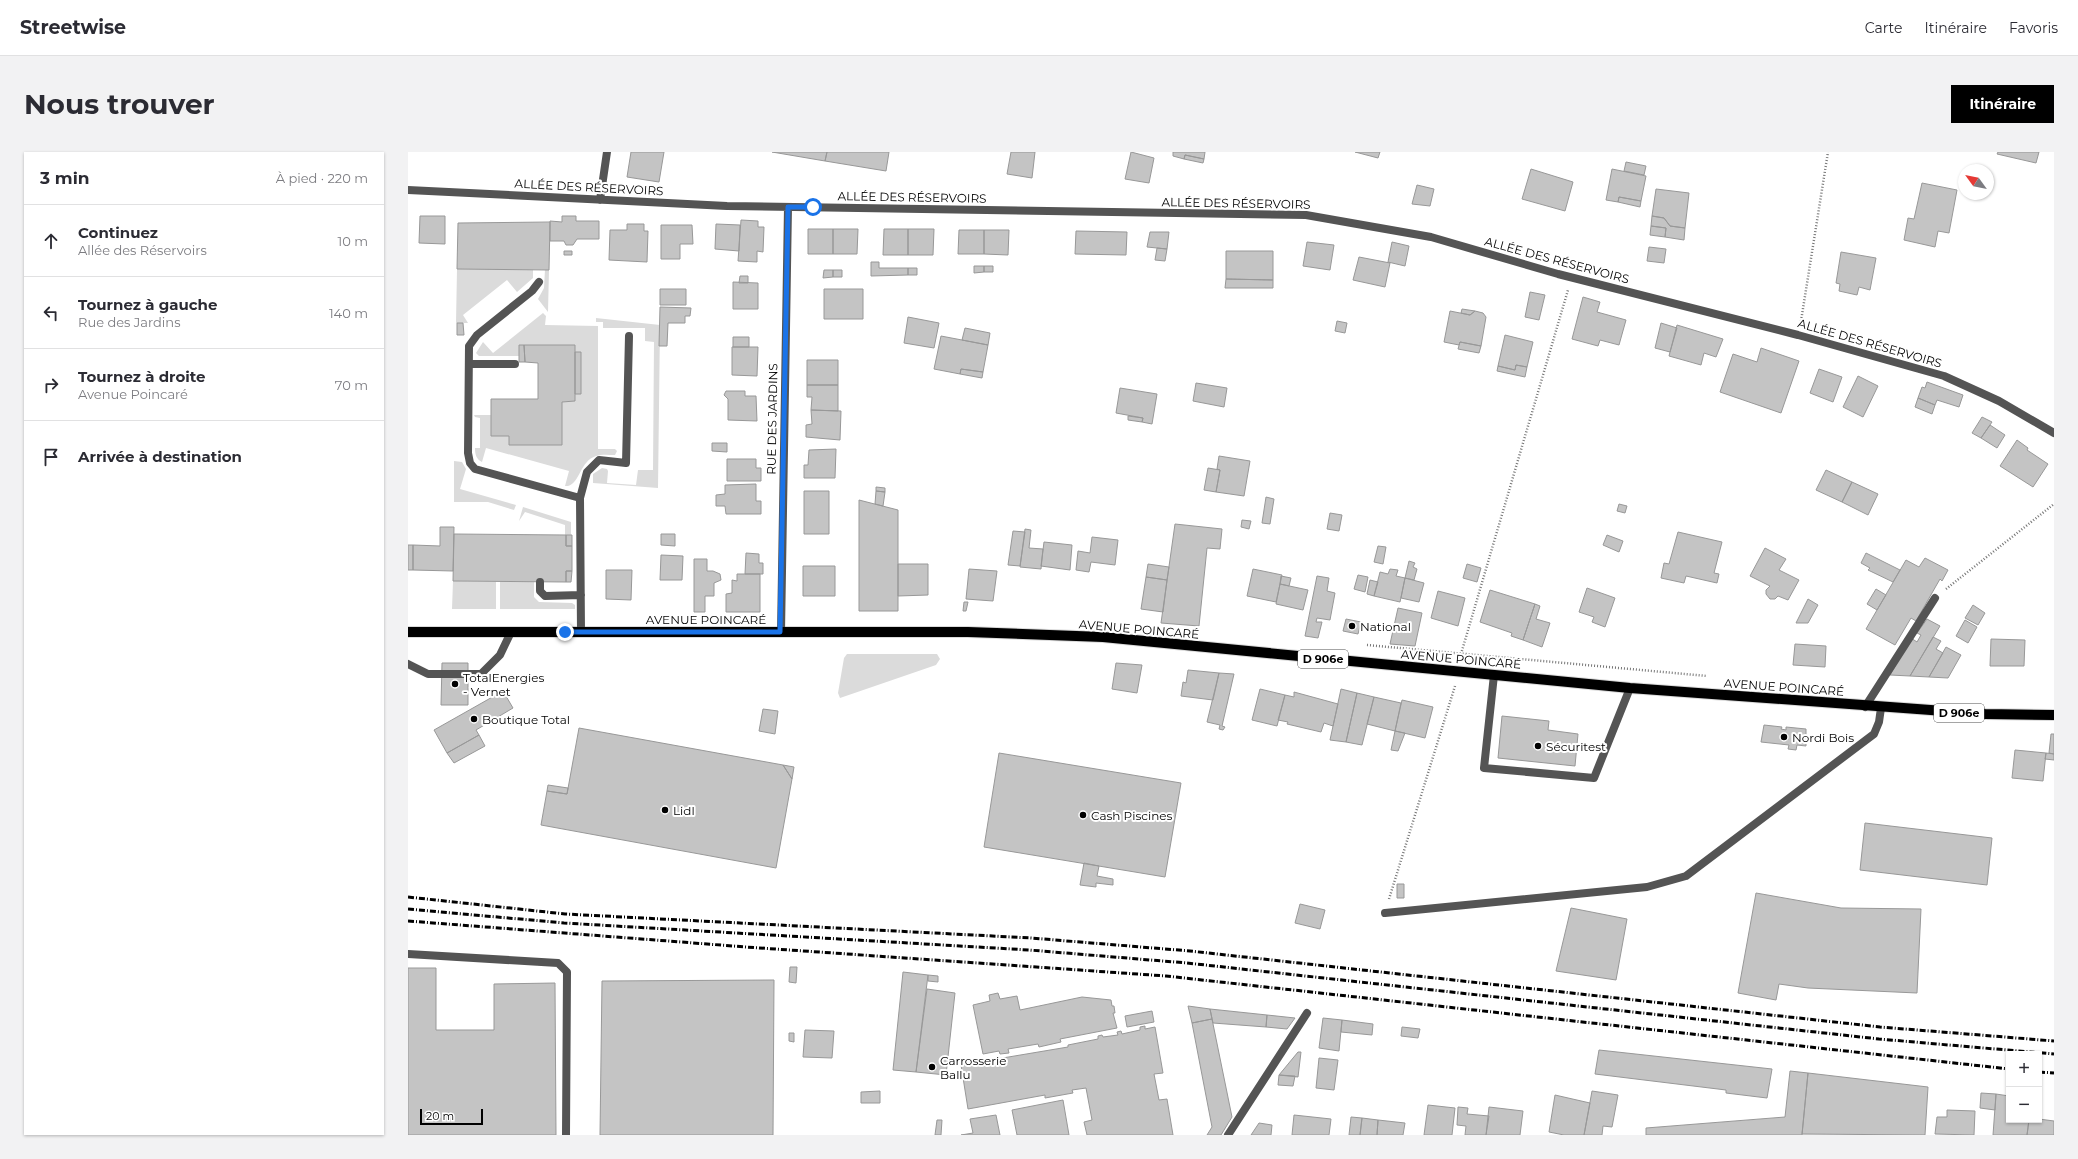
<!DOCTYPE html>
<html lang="fr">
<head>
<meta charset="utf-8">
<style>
	:root { --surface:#fff; --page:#f2f2f3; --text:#2b2b33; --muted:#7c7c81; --line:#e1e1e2; --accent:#000 }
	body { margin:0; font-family:Montserrat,sans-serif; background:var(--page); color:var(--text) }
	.controls { position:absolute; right:12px; bottom:12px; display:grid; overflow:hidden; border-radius:0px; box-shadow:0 1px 3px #0004 }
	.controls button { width:36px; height:36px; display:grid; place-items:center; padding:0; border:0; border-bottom:1px solid var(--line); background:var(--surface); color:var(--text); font:20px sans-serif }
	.compass { position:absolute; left:1550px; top:12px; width:36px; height:36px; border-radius:50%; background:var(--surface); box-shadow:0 1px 3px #0004; rotate:303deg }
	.scale { position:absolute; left:12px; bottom:10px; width:63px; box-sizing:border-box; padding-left:4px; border:2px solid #000; border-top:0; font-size:11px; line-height:14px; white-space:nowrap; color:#000; -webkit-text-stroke:3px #fff; paint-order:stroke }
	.stop { position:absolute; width:12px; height:12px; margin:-9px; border:3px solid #1a73e8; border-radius:50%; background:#fff }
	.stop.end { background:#1a73e8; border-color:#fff; box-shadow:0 1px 4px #0008 }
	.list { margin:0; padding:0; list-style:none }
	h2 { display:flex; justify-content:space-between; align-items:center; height:52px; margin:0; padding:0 16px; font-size:17px }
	h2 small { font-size:13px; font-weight:400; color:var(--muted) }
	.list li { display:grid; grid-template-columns:26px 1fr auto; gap:12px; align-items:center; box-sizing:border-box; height:72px; padding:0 16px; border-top:1px solid var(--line) }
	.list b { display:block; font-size:15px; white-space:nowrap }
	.list p { margin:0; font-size:13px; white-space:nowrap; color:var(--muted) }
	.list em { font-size:13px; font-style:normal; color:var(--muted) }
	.icon { flex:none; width:22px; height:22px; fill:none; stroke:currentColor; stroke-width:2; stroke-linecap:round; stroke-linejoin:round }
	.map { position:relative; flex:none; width:1646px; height:983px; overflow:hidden; border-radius:0px }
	header { display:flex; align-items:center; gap:24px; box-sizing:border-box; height:56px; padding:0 20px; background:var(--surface); border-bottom:1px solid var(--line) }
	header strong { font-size:19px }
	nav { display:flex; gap:22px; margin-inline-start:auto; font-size:14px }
	.intro { display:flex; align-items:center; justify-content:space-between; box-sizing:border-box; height:96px; padding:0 24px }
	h1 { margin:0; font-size:28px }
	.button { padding:10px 18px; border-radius:0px; background:var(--accent); color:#fff; font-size:14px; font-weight:700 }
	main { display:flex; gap:24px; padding:0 24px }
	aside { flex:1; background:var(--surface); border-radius:0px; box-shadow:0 1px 3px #0004 }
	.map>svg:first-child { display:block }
</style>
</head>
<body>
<header>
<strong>Streetwise</strong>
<nav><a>Carte</a><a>Itinéraire</a><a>Favoris</a></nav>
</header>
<div class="intro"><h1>Nous trouver</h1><a class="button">Itinéraire</a></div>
<main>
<aside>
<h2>3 min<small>À pied · 220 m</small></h2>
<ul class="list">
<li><svg class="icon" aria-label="ahead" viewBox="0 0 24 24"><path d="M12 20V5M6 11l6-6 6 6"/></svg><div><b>Continuez</b><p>Allée des Réservoirs</p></div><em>10 m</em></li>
<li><svg class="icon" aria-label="left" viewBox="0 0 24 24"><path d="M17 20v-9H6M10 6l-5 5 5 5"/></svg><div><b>Tournez à gauche</b><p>Rue des Jardins</p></div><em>140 m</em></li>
<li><svg class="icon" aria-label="right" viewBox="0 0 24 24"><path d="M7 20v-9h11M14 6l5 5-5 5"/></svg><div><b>Tournez à droite</b><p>Avenue Poincaré</p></div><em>70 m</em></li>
<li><svg class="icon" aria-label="arrive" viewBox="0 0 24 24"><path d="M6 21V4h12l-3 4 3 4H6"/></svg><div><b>Arrivée à destination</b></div></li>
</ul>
</aside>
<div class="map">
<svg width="1646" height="983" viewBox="0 0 1646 983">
	<rect width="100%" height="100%" fill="#fff"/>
	<path fill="#dbdbdb" d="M49,117H125V126L109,140L99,128L55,163L60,171H48Z
		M137,117L141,118L140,160L130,147L136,136Z
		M135,161L138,164L137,173L190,174V297H207L209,299L207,303C201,303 194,302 188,304C172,309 172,331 160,334H157L161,319L78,296L74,310C68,307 67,302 67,296H72V266L67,265L66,263H83V284H101V293H154V250L167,249V242H173V200H167V193H111V204H71L68,201L75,190L85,201Z
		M188,166L252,173L250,336L185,331V322L194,316L199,317L200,319L199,331L228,333L230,318H245L246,190L237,189V176H195V170H188Z
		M46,309L54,310L58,317L52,337L108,353L106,358L80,350H46Z
		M115,355L163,370V383H157V373L117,360L111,369Z
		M45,429L88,430V457H44Z
		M92,430H126V445L131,450L164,451L167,453V457H92Z
		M439,502H529L532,507L528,513L432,546L430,541L436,506Z"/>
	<path fill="#c4c4c4" stroke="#989898" d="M223,0H256L251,30L219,25Z
		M364,0H419L417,9Z
		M419,0H481L478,19L417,9Z
		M603,0H627L624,26L599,22Z
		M723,0L746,6L741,31L717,27Z
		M765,0H797L796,7L777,3L776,7L765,4Z
		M947,0H972L970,6Z
		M1590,0H1631L1628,11L1589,2Z
		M777,3L796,7L795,11L776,7Z
		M1218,10L1238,14L1236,23L1216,19Z
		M1123,17L1165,30L1157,59L1114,47Z
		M1204,17L1238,24L1233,49L1211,45L1210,50L1198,48Z
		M1514,31L1549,38L1541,81L1530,79L1527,95L1496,88L1500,66L1506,67Z
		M1009,33L1026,37L1022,54L1004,52Z
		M1248,37L1281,41L1277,76L1262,74L1256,66L1244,64Z
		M1211,45L1233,49L1232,55L1210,50Z
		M12,64H37V92L11,91Z
		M154,64H168V69H191V87H169L165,93H158L156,89H142V69L154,70Z
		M1244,64L1256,66L1262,74L1277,76L1276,88L1257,85L1258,76L1243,74Z
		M333,68L350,69V75H356L355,100L349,99V110L330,109Z
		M142,70L141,118L49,117L50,71Z
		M219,72H236V79H240L239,110L201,108L202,78H219Z
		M308,72L332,73L331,99L307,97Z
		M253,73H284L285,92H272V107H253Z
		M1243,74L1258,76L1257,85L1242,83Z
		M400,77H425V102H400Z
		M425,77H450L449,102H425Z
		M476,77H500V103H475Z
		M500,77H526L525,103H500Z
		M551,78H576V102H550Z
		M576,78H601L600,103L576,102Z
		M668,79L719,80L718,103L667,102Z
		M742,80H761L759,97L739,95Z
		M899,90L926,93L922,118L895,114Z
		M984,90L1001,94L997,114L980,110Z
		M1241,95L1258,97L1256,111L1239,109Z
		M749,96L759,97L757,109L747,108Z
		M156,99H164V103H156Z
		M818,99H865V128L818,127Z
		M1433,100L1468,106L1462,138L1451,135L1449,143L1431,139L1432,132L1428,131Z
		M951,105L982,111L977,135L945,128Z
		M463,110H471V116H500V123L463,124Z
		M566,114H576V120L566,121Z
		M576,114H585V120H576Z
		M500,116H509V123H500Z
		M416,118H425V125L415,126Z
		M425,118H434V125H425Z
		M332,124H340V131H331Z
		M818,127L865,128V136H817Z
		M325,130L350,131V157H325Z
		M252,137H278V153H252Z
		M416,137H455V167H416Z
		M1122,140L1137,143L1131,168L1117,165Z
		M1175,145L1192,150L1189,160L1218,168L1211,193L1192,188L1190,194L1164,187Z
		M252,155L283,156L282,164H277V171H260L259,194H251Z
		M1054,157L1067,159L1062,163L1053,161Z
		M1042,159L1062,163L1067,159L1075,161L1078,165L1073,194L1052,190L1051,193L1036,190Z
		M500,165L531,171L526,196L496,191Z
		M929,169L939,171L937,181L927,179Z
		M49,171H55L56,183H49Z
		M1253,171L1269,176L1262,200L1247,196Z
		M1269,173L1315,187L1308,205L1296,201L1293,213L1261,204Z
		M557,176L582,181L580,193L554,188Z
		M1097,183L1125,190L1119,215L1108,213L1107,218L1090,214Z
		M533,184L580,193L575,220L553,217L552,222L526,217Z
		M325,185H341V195H325Z
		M1052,190L1073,194L1071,201L1050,197Z
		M111,193H116L117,210H111Z
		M116,193H167V249L154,250V293H101V284H83V247H130V211L117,210Z
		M324,195H350L349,224L324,223Z
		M1353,196L1391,209L1373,261L1312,240L1325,202L1349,210Z
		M167,200H173V242H167Z
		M399,208H430V233H399Z
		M1108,213L1119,215L1117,225L1089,219L1090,214L1107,218Z
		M553,217L575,220L574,226L552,222Z
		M1411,217L1434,225L1425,250L1402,241Z
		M1450,224L1470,234L1455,265L1435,255Z
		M1519,230L1555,243L1551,255L1529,248L1527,253L1510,246L1514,235L1517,236Z
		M788,231L819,236L816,255L785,249Z
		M399,233H430V259L403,258L404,245H399Z
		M712,236L749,242L744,272L734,270L735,266L708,261Z
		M318,239H337V244H348L349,269L320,268V247L316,243Z
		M1510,246L1527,253L1524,262L1507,255Z
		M403,258L433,259L432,288L398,285V273L404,272Z
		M720,264L735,266L734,270L720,268Z
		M1574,265L1584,270L1573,286L1564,281Z
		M1582,273L1597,283L1589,296L1573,286Z
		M1609,288L1620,296L1619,298L1640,312L1625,335L1592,314Z
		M304,291H319V300L304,299Z
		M428,297L427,326H396V313H400L401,298Z
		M811,304L842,309L836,344L808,340L812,318L809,317Z
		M319,307H348V316H353V329H319Z
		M800,316L812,318L808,340L796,338Z
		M1418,318L1444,330L1434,350L1408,338Z
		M1444,330L1470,342L1460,363L1434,350Z
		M348,332V349H353V362H318L317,354H308V343L317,342V333Z
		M468,335L477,336V340L468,339Z
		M396,339H421V382H396Z
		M468,339L477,340L475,354L467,352Z
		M858,345L866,347L862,372L854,371Z
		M451,348L490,358V459H451Z
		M1211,352L1219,354L1217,361L1209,359Z
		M922,361L934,363L931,379L919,377Z
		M834,368L843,369L841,377L833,375Z
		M767,372L814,377L812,397L799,396L791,474L753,471Z
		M32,375H46L45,419L5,418V393L32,394Z
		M617,377L623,378L621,396L635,397L633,417L612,415Z
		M605,379L617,380L612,414L600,413Z
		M1270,380L1314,390L1306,421L1311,422L1309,431L1278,424L1276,431L1253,426L1256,411L1261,412Z
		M46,382L158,383V394H164V419H158V430L45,429Z
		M253,382H267V394L253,393Z
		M158,383H164V394H158Z
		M1199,383L1215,389L1211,400L1195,393Z
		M684,385L710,388L707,413L683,410L681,420L668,418L670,399L682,401Z
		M636,390L664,393L662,418L633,414Z
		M0,393H5V418H0Z
		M970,394L978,395L975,412L966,410Z
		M1357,396L1378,407L1371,418L1391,428L1380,448L1370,444L1367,447H1362L1358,442V438L1362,434L1342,424Z
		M338,401L351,402V411H355V422H337Z
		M1458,401L1492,418L1485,430L1460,418L1462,416L1453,411Z
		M253,403L275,404L274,428H252Z
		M1517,406L1540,418L1534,429L1532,427L1508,469L1503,466L1487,493L1458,477L1498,408L1511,415Z
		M286,407H299V419H305L312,422L313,428L306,431V444H297V460H286Z
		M1001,409L1007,411L1005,415L1009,417L1006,428L997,426Z
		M490,412H520V443L490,444Z
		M740,412L761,415L759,428L738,425Z
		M1059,412L1073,416L1069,430L1055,426Z
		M395,414H427V444H395Z
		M561,417L589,419L585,449L558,447Z
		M845,417L874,423L868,450L839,444Z
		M982,417L990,418L988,424L997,426L992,450L966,444L972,420L980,422Z
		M198,418H224L223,448L198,447Z
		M158,419H164L163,430H158Z
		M329,422H352V460H318V442L324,441V428L329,429Z
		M950,423L960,425L957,440L946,437Z
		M873,424L883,426L881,434L872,432Z
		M909,424L921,426L919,439L927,441L922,468L909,466L908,470H914L910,486L897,484Z
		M738,425L759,428L755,460L733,457Z
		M997,426L1016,431L1011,450L993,446Z
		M962,428L970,430L966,444L959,442Z
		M872,432L900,438L895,458L868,452Z
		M1179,436L1207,446L1197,475L1184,470L1186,465L1171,460Z
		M1468,437L1478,443L1469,458L1459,452Z
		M1082,438L1127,452L1115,488L1103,484L1104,481L1072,470Z
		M1030,439L1057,446L1050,474L1023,466Z
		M1400,447L1410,453L1400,471H1388Z
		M556,450H560L558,459H555Z
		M1127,452L1132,454L1128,467L1142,471L1134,495L1115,488Z
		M1565,453L1577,461L1570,473L1557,466Z
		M990,456L1014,461L1007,494L982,492Z
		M938,467L953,470L950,482L935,479Z
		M1519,467L1532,474L1502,524L1482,523L1503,486L1509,490L1513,483L1509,481Z
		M1557,468L1569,475L1560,491L1548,484Z
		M1525,485L1533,489L1528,497L1535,501L1521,525L1502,524Z
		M1583,487L1617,488L1616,514H1582Z
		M1387,492L1418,494L1417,515L1385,513Z
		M1538,495L1553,503L1540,526L1521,525Z
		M34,511H60V553H33Z
		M708,511L734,513L729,541L704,537Z
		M780,518L811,521L805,548L773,544L775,530L778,531Z
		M811,521L826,522L814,574L817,575L815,578L811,577L812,573L799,570Z
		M852,537L877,543L869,574L844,568Z
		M933,537L949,541L938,590L922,588Z
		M95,539L105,556L68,578L71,583L39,601L26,578Z
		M886,540L930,552L925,574L916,571L913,580L879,572L880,570L870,568L877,543L886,545Z
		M949,541L966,545L954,593L938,590Z
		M966,545L993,551L987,579L959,572Z
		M994,548L1025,555L1017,586L987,579Z
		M355,557L370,559L367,582L351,579Z
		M1094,564L1141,569L1140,578L1170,582L1167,614L1090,606Z
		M1356,573L1374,575L1373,577L1378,578V575L1398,577V594L1389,593L1388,598L1380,597L1381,593L1353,590Z
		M171,576L375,613L384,627L368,716L133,673L139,639L159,642Z
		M987,579L997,581L990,599L983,598Z
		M1643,582H1646V602L1641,601Z
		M71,583L77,594L46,611L39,601Z
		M1607,598L1638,601L1635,629L1604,626Z
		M591,601L773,631L757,725L576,695Z
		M1638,601L1646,602V608L1637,607Z
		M375,613L386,615L384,627Z
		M140,633L160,636L159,642L139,639Z
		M1457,671L1584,686L1579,733L1452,718Z
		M676,711L691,714L689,724L705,727V733L688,731V735L672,733Z
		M989,732H996V746H989Z
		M1348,741L1433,756L1513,757L1509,841L1400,836L1371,832L1368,848L1330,841Z
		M892,752L917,758L912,777L887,771Z
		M1163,756L1219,767L1208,828L1148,819Z
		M382,815H389L388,831L381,830Z
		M0,816H28V878H86V832L147,831L148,983H0Z
		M495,820L520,823L508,920L485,918Z
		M520,823L530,824V830L520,829Z
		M366,828L365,983H192L194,829Z
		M519,837L547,841L538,923L508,920Z
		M590,841L592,847L609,844L612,858L674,845L703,848L704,854H706L707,861H705L709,876L652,887L653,890L631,895L630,892L600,897L601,901L592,902L591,899L575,902L565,853L582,849L581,843Z
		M780,854L802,857L804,867L784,871Z
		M802,857L859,863L858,875L805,871Z
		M744,859L746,870L719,875L717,864Z
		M859,863L887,866L879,877L858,875Z
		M915,866L934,868L931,899L911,896Z
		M804,867L824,965L813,983H799L804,975L784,871Z
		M934,868L965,872L964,883L933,880Z
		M737,874V877L747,875L755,921L746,922L751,948L759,947L765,983H679L676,970L684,968L678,936L664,938L665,941L637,946V943L560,957L553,913L660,895V893L690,887V884L694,883L695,885L710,883L709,880L713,879L714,882L732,878V875Z
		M994,875L1012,877L1010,886L993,884Z
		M397,878L426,879L424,906L395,905Z
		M381,881H386V890L381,889Z
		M1191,898L1364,917L1359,946L1318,941V938L1187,922Z
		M890,900H893L890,925L871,923Z
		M911,906L930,908L926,938L908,936Z
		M1382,919L1400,921L1394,983H1238V976L1377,965Z
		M1400,921L1520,935L1517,983L1394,982Z
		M871,923L887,924L885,934L870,933Z
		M472,939V951H453V940Z
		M1184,939L1210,943L1204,975L1195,974L1194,983H1176Z
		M1573,941L1588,942L1587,958L1572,956Z
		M1588,942L1601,944V968H1621L1619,983H1585Z
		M1147,943L1182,951L1176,983H1156L1141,980Z
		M655,948L661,983H609L604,958Z
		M1020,953L1047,956L1044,983H1016Z
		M1050,955L1060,956L1059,962L1081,964L1078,983H1057L1058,974L1049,973Z
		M1081,955L1115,959L1112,983H1078Z
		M1539,958L1567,959L1566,983L1527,982L1529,965H1539Z
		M588,963L592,983H553L565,981L562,967Z
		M886,963L923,967L921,983H884Z
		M943,965L954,966L952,983H941Z
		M954,966L970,968L969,983H952Z
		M1631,967L1646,969V983H1619L1621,968Z
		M529,968H534L533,983H527Z
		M970,968L997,971L995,983H969Z
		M851,971L864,973L863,983H843Z"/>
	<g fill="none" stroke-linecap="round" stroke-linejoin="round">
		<defs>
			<path id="primary" d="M0,480H560L695,485L1222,536L1577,562L1646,563"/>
		</defs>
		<use href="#primary" stroke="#dbdbdb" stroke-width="12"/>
		<path stroke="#767676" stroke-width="2.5" stroke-dasharray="1 2" stroke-linecap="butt" d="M1393,169L1420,0
			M1538,437L1646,352
			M959,493L1299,524
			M1053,502L1160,138
			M981,747L1047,534"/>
		<path stroke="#545454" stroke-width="8" d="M131,130L124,139L69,183L61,194L60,301L62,311L67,317L172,346
			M61,212H107
			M132,430V439L137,444L173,443
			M173,480L172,346L179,320L191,308L218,311L221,184
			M0,512L20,522H73L92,503L103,480
			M1086,523L1076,616L1186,626L1222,536
			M1457,555L1527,446
			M977,761L1239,735L1278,724L1466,582L1471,570L1473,556
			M0,802L150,811L159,820L158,983"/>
		<path stroke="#545454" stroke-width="8" d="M0,38L319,54L898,63L1023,85L1150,122L1390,183L1536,224L1591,249L1646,281
			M192,48L199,0
			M373,480L380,55
			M820,983L899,861"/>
		<use href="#primary" stroke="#000" stroke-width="10"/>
		<path stroke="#000" stroke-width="3" stroke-dasharray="6 2 1 2" stroke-linecap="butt" d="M0,745L157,762L623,786L782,799L1472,875L1646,889
			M0,757L156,771L621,798L779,811L1471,887L1646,902
			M0,769L338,795L758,824L1601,917
			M1631,920L1646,921"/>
	</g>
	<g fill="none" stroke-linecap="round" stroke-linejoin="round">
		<path stroke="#1a73e8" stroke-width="5" d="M157,480H372L380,55H405"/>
	</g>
	<g fill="#000" stroke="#fff" stroke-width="1.5">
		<circle cx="944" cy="474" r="4"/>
		<circle cx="47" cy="532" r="4"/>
		<circle cx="66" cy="567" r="4"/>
		<circle cx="1376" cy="585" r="4"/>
		<circle cx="1130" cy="594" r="4"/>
		<circle cx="257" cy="658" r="4"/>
		<circle cx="675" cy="663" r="4"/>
		<circle cx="524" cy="915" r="4"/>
	</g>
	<g text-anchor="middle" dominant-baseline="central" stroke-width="4" stroke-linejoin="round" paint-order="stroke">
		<g fill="#fff" stroke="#4c4c4c" stroke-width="1">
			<rect x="890" y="498" width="50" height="18" rx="3"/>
			<rect x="1526" y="552" width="50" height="18" rx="3"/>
		</g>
		<g font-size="11" font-weight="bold" fill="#000">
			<text x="915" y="507">D 906e</text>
			<text x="1551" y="561">D 906e</text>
		</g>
		<g font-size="12" fill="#000" stroke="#fff">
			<text transform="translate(181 35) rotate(3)">ALLÉE DES RÉSERVOIRS</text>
			<text transform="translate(504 45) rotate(1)">ALLÉE DES RÉSERVOIRS</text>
			<text transform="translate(828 51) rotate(1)">ALLÉE DES RÉSERVOIRS</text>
			<text transform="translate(1149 108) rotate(15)">ALLÉE DES RÉSERVOIRS</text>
			<text transform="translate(1462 191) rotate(16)">ALLÉE DES RÉSERVOIRS</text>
			<text transform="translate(364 267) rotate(-89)">RUE DES JARDINS</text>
			<text x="298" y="467">AVENUE POINCARÉ</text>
			<text transform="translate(731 477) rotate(5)">AVENUE POINCARÉ</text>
			<text transform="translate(1053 507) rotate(5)">AVENUE POINCARÉ</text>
			<text transform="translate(1376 535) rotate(4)">AVENUE POINCARÉ</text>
		</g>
		<g font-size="12" fill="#000" stroke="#fff" text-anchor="start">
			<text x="952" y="474">National</text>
			<text x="55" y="525">TotalEnergies<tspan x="55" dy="14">- Vernet</tspan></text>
			<text x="74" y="567">Boutique Total</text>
			<text x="1384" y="585">Nordi Bois</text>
			<text x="1138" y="594">Sécuritest</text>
			<text x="265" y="658">Lidl</text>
			<text x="683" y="663">Cash Piscines</text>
			<text x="532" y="908">Carrosserie<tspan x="532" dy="14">Ballu</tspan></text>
		</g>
	</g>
</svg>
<div class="controls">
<button>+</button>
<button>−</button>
</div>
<svg class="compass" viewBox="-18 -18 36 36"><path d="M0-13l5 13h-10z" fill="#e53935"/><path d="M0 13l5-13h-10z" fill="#7c7c81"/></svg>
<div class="scale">20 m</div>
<div class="stop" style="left:405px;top:55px"></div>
<div class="stop end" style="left:157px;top:480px"></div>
</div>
</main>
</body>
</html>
